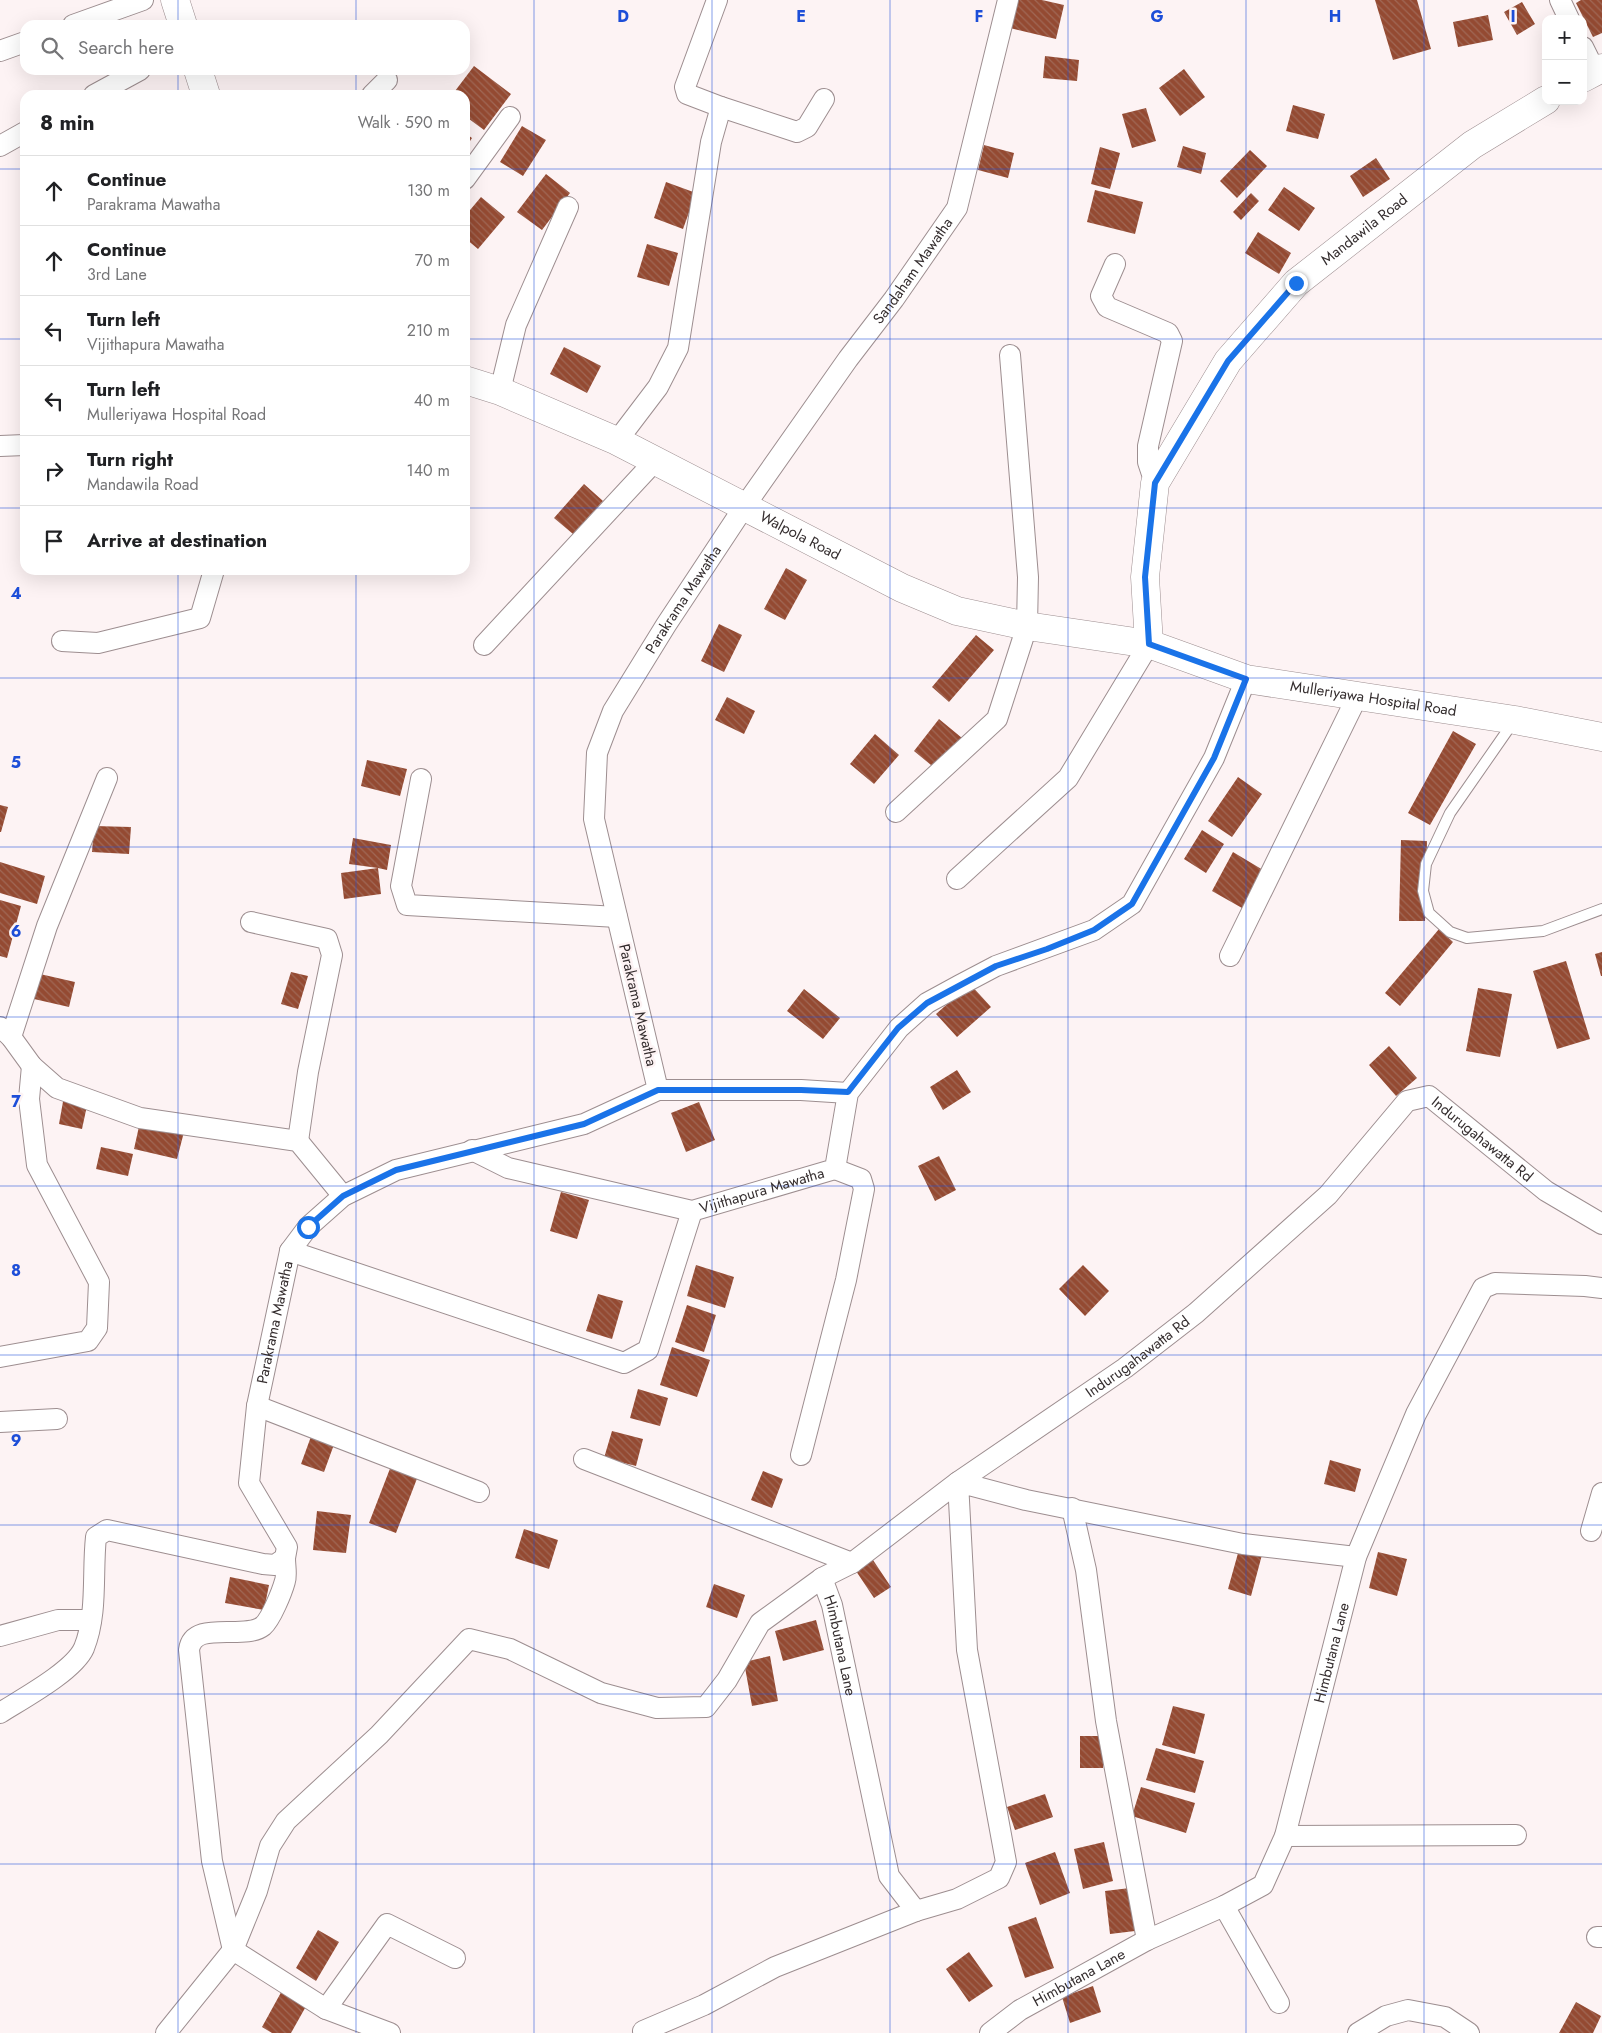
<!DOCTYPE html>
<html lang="en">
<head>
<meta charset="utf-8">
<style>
	:root { --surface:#fff; --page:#f6f6f6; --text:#202124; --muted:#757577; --line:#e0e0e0 }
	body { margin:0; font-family:Jost,sans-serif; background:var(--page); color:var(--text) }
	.controls { position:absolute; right:15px; top:15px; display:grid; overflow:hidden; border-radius:10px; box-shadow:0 5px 20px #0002 }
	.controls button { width:45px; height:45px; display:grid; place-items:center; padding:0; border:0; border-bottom:1px solid var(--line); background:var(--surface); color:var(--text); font:25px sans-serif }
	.stop { position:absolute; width:15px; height:15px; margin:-11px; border:4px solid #1a73e8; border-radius:50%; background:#fff }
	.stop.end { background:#1a73e8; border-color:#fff; box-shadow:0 1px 5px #0008 }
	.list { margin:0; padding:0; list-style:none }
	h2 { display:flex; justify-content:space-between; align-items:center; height:65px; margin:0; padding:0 20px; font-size:21px }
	h2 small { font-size:16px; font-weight:400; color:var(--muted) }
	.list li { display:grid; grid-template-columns:32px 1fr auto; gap:15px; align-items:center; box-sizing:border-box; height:70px; padding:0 20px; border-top:1px solid var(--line) }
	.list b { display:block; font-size:19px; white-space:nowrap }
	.list p { margin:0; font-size:16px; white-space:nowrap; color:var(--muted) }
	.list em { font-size:16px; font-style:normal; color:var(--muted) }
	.icon { flex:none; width:28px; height:28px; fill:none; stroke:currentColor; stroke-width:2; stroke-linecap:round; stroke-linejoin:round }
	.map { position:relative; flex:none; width:1602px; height:2033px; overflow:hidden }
	.search { position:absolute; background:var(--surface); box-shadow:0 5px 20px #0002; left:20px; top:20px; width:450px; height:55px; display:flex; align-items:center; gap:12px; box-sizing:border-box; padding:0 18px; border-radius:15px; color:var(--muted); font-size:19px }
	.panel { position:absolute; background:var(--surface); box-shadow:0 5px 20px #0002; left:20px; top:90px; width:450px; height:485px; border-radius:15px }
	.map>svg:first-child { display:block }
</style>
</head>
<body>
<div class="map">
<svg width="1602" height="2033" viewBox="0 0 1602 2033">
	<defs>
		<pattern id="building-back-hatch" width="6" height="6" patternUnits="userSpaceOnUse" patternTransform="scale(1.25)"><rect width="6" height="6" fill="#944a32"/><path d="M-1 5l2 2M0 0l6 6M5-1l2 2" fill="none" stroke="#a06856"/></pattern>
	</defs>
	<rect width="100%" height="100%" fill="#fdf3f4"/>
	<path fill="url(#building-back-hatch)" d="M1016,0H1042L1064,5L1056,39L1010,28Z
		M1375,0H1417L1431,49L1393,60Z
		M1581,0H1602V33L1593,37L1576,3Z
		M1522,2L1535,24L1517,35L1504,12Z
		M1488,15L1493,40L1458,47L1453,22Z
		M1045,56L1079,60L1077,81L1043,78Z
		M474,66L511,94L484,130L465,116V95H452Z
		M1184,69L1205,97L1180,116L1159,88Z
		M1293,105L1325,114L1318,139L1286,131Z
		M1146,108L1156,141L1132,148L1122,114Z
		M522,126L546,140L523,176L500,162Z
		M465,133L472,138L465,149Z
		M984,145L1014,153L1008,178L978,170Z
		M1183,146L1206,153L1201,174L1177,167Z
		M1100,147L1120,153L1110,189L1091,184Z
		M1250,150L1267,166L1237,198L1220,181Z
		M1376,158L1390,179L1363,197L1350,176Z
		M546,174L570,193L542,230L517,212Z
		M666,182L696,193L683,229L654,218Z
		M1284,187L1315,208L1299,231L1268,210Z
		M1095,190L1143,202L1135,234L1087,222Z
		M1251,193L1259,201L1241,220L1233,212Z
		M481,197L505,217L478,249L465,238V216Z
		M1258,232L1291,253L1279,274L1245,253Z
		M647,244L678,253L669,286L637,277Z
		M564,347L601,366L587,393L550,374Z
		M584,484L603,501L573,534L554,518Z
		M786,568L807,580L785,620L764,609Z
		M719,624L742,635L724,672L701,661Z
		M976,635L994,650L949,702L932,687Z
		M727,697L755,711L744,734L715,720Z
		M939,719L962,738L937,770L914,751Z
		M1453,731L1476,744L1430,825L1408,813Z
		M875,734L899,755L874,784L850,764Z
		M367,760L407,769L400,796L361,786Z
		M1238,777L1262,794L1232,837L1208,821Z
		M0,805L8,807L1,832H0Z
		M94,826L131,827L129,854L92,852Z
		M1202,830L1224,844L1206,873L1184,859Z
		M353,838L391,845L387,870L378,868L381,894L344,899L341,873L378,868L349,864Z
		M1401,840L1427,841L1425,921H1399Z
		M1233,852L1263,870L1242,908L1212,891Z
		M0,862L45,876L37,904L0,893Z
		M0,900L21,906L7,958L0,956Z
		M1439,929L1453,942L1400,1006L1385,993Z
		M1602,952V976H1601L1595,954Z
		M1566,961L1590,1039L1557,1049L1533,971Z
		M291,972L308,976L298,1009L281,1004Z
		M40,974L75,982L69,1007L34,999Z
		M970,984L991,1007L957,1037L936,1014Z
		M1478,988L1512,994L1500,1057L1466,1051Z
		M804,989L840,1018L823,1039L787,1011Z
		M1389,1046L1417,1078L1396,1096L1369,1065Z
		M957,1070L971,1092L943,1110L930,1087Z
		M64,1096L88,1101L82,1129L59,1124Z
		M699,1102L715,1140L686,1152L671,1113Z
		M140,1122L184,1132L177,1159L134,1149Z
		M101,1147L133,1154L128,1176L96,1169Z
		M939,1156L956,1190L935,1201L918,1166Z
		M561,1192L589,1200L577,1239L550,1231Z
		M696,1265L734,1277L725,1308L687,1296Z
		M1083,1265L1109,1291L1085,1316L1059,1289Z
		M598,1294L623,1301L612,1339L586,1331Z
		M687,1305L716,1315L704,1352L675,1342Z
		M672,1347L710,1360L697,1397L660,1385Z
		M638,1389L668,1398L660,1426L630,1418Z
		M313,1431L336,1439L324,1472L301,1464Z
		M612,1431L643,1439L636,1466L604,1458Z
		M1330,1460L1361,1469L1355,1492L1324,1484Z
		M391,1466L418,1476L396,1533L369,1523Z
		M763,1471L783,1479L772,1508L751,1500Z
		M317,1511L351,1515L346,1553L313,1550Z
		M524,1529L558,1540L549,1569L515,1558Z
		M1240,1546L1263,1551L1251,1596L1228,1589Z
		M1378,1552L1407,1559L1397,1596L1369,1588Z
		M873,1560L891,1587L874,1598L856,1571Z
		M230,1577L269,1585L264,1610L225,1603Z
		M714,1584L745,1595L737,1618L706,1607Z
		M816,1620L824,1650L783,1661L775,1631Z
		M770,1656L778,1701L752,1706L744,1662Z
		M1173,1706L1205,1714L1195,1754L1162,1745Z
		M1080,1736H1103V1768H1080Z
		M1156,1748L1204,1761L1195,1793L1146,1780Z
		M1141,1787L1195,1803L1186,1833L1132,1816Z
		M1045,1794L1053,1817L1015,1830L1007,1807Z
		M1104,1842L1113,1881L1083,1889L1074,1849Z
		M1055,1852L1070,1893L1040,1905L1025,1863Z
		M1130,1888L1135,1931L1110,1934L1105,1891Z
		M1036,1917L1054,1968L1025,1978L1008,1927Z
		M318,1930L339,1942L316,1981L296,1968Z
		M969,1952L993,1986L969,2002L946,1969Z
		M1093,1986L1101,2012L1070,2023L1062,1997Z
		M284,1987L309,2001L291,2033H272L262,2027Z
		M1576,2002L1601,2016L1593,2033H1559Z"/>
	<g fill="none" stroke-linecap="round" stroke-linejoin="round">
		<defs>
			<path id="service" d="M1514,721L1450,813L1426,864L1423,891L1429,913L1450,932L1467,938L1543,931L1602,909"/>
			<g id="minor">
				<path d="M717,0L685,87L687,94L721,107L797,132L807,127L824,99"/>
				<path d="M1560,0L1569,19"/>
				<path d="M73,25L143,0"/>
				<path d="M1583,47L1595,71"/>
				<path d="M0,51L25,42"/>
				<path d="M94,95L140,70"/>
				<path d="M372,95L387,80"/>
				<path d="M0,146L25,132"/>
				<path d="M465,179L510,117"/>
				<path d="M1115,264L1101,296L1107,307L1168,333L1172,341L1148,446V462L1155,483"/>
				<path d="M500,391L516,325L568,207"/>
				<path d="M617,441L658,387L678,348L711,142L721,107"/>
				<path d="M0,446L25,445"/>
				<path d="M62,641L98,643L200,618L214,570"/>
				<path d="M484,645L654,462"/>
				<path d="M421,779L401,886L407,905L617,917"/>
				<path d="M896,812L997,719L1027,626L1028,577L1010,355"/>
				<path d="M957,879L1068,778L1149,644"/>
				<path d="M251,922L327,939L332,955L308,1072L298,1141"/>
				<path d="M1230,956L1358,695"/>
				<path d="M0,1027L11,1037L32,1066L57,1088L140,1118L298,1141L343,1196"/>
				<path d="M11,1037L47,926L107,778"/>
				<path d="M658,1090H801L848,1093"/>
				<path id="s1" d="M472,1150L508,1168L692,1211L835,1169L848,1093L899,1028L927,1003L960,985L996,966L1094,930L1132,904L1214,758L1246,679"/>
				<path d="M290,1251L624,1363L648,1350L692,1211"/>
				<path d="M0,1357L88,1341L97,1328L99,1282L37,1165L29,1099L32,1066"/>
				<path d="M257,1406L479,1492"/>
				<path d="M0,1422L57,1419"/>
				<path d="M801,1455L846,1280L864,1189L861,1179L835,1169"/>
				<path d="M584,1459L852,1563"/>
				<path d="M1072,1508L1086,1570L1106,1721L1147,1940"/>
				<path d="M1591,1531L1602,1493"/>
				<path d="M285,1558C285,1566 287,1575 285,1581C282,1592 271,1619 263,1626C244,1641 193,1619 189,1650L212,1861L233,1950L326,2009L390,2033"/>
				<path id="s2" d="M822,1578L832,1605L889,1876L916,1911"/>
				<path d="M0,1636L58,1620H91"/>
				<path id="s3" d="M0,1713C22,1699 74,1671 84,1648C98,1613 92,1573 96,1537L107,1530L263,1564L275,1565L285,1558L287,1547L249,1483L257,1406L290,1251L308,1227L343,1196L396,1170L584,1124L658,1090L594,819L597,753L613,711L666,625L744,507L848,359L894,299L957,208L1008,0"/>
				<path d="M1285,1836L1516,1835"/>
				<path d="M1224,1906L1279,2003"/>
				<path d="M1597,1937H1602"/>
				<path d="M326,2009L387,1924L455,1958"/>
				<path d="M643,2031L704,2005L775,1967L916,1911L957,1899L999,1878L1006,1862L967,1650L958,1482L1026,1500L1243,1544L1356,1557"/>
				<path id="s4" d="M166,2033L233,1950L257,1891L270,1846L286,1821L379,1735L469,1639L510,1649L601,1693L657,1708L706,1707L727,1680L760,1623L822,1578L852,1563L958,1482L1125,1368L1196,1313L1328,1195L1407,1101L1429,1096L1546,1191L1602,1224"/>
				<path id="s5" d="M990,2033L1020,2010L1147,1940L1224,1906L1263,1885L1285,1836L1356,1557L1416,1414L1483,1288L1495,1283L1585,1286L1602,1288"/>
				<path d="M1358,2033L1386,2016L1408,2010L1445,2017L1469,2033"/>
			</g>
			<g id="primary">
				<path d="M175,0L183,25"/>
				<path d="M198,70L206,95"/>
				<path d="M1583,78L1602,68"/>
				<path id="s6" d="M465,380L500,391L617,441L902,588L957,611L1027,626L1149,644L1246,679L1515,720L1602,737"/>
				<path id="s7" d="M1149,644L1145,577L1155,483L1228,361L1296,283L1472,145L1546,100"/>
			</g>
		</defs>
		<use href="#service" stroke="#9d8e90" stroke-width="12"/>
		<use href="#minor" stroke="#9d8e90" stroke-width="22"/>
		<use href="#primary" stroke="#9d8e90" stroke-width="29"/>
		<use href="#service" stroke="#fff" stroke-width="10"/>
		<use href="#minor" stroke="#fff" stroke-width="20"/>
		<use href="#primary" stroke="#fff" stroke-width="28"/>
	</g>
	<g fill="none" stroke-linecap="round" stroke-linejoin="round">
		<path stroke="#1a73e8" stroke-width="6" d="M308,1227L343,1196L396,1170L584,1124L658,1090H801L848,1092L898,1028L927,1003L996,966L1047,949L1094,930L1132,904L1214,758L1246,679L1149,644L1145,577L1155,483L1228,361L1296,283"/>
	</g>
	<path fill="none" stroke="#1d4ed8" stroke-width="1" stroke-opacity="0.55" d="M178,0V25M356,0V25M534,0V2033M712,0V2033M890,0V2033M1068,0V2033M1246,0V2033M1424,0V2033M178,70V95M356,70V95M0,169H25M465,169H1602M0,339H25M465,339H1602M0,508H25M465,508H1602M178,570V2033M356,570V2033M0,678H1602M0,847H1602M0,1017H1602M0,1186H1602M0,1355H1602M0,1525H1602M0,1694H1602M0,1864H1602"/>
	<g text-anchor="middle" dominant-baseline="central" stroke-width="5" stroke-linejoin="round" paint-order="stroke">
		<g font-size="15" fill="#352e2f" stroke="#fdf3f4">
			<text stroke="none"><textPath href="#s7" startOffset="494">Mandawila Road</textPath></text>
			<text stroke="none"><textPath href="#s3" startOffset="2071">Sandaham Mawatha</textPath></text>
			<text stroke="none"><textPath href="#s6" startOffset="370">Walpola Road</textPath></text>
			<text stroke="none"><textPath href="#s3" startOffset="1670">Parakrama Mawatha</textPath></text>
			<text stroke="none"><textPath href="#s6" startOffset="971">Mulleriyawa Hospital Road</textPath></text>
			<text transform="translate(638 1005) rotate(77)">Parakrama Mawatha</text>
			<text stroke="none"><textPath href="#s4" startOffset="1782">Indurugahawatta Rd</textPath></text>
			<text stroke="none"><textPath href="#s1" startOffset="302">Vijithapura Mawatha</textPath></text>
			<text stroke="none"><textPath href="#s3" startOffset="665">Parakrama Mawatha</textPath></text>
			<text stroke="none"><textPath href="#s4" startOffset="1318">Indurugahawatta Rd</textPath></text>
			<text stroke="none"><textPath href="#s2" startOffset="70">Himbutana Lane</textPath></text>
			<text stroke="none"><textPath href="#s5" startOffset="554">Himbutana Lane</textPath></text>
			<text stroke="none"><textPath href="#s5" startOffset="105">Himbutana Lane</textPath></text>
		</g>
	</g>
	<g font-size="16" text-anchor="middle" font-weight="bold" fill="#1d4ed8" stroke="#fdf3f4" stroke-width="5" stroke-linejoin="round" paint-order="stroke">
		<text x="623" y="22">D</text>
		<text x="801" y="22">E</text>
		<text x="979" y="22">F</text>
		<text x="1157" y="22">G</text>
		<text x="1335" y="22">H</text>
		<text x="1513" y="22">I</text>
		<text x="16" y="599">4</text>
		<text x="16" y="768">5</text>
		<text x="16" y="937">6</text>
		<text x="16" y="1107">7</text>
		<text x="16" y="1276">8</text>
		<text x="16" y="1446">9</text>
	</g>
</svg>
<div class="controls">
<button>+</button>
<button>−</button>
</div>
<div class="stop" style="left:308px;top:1227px"></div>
<div class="stop end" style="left:1296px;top:283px"></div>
<div class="search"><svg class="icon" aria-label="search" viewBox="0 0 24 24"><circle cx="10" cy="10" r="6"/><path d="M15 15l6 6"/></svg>Search here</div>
<section class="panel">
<h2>8 min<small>Walk · 590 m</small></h2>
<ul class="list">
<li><svg class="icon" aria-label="ahead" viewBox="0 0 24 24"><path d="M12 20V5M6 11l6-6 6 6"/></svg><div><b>Continue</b><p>Parakrama Mawatha</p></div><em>130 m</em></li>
<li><svg class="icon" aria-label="ahead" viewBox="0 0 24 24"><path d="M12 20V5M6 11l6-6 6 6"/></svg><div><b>Continue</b><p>3rd Lane</p></div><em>70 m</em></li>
<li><svg class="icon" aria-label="left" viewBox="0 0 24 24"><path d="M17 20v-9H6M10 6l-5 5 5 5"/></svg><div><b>Turn left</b><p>Vijithapura Mawatha</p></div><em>210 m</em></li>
<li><svg class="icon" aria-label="left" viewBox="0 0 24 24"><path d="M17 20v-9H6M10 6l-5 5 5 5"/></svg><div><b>Turn left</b><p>Mulleriyawa Hospital Road</p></div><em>40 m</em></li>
<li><svg class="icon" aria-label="right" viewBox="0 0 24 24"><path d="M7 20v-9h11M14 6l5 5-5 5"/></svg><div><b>Turn right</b><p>Mandawila Road</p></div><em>140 m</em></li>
<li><svg class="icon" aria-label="arrive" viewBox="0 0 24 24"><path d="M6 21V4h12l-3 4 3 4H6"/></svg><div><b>Arrive at destination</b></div></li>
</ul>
</section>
</div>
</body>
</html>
